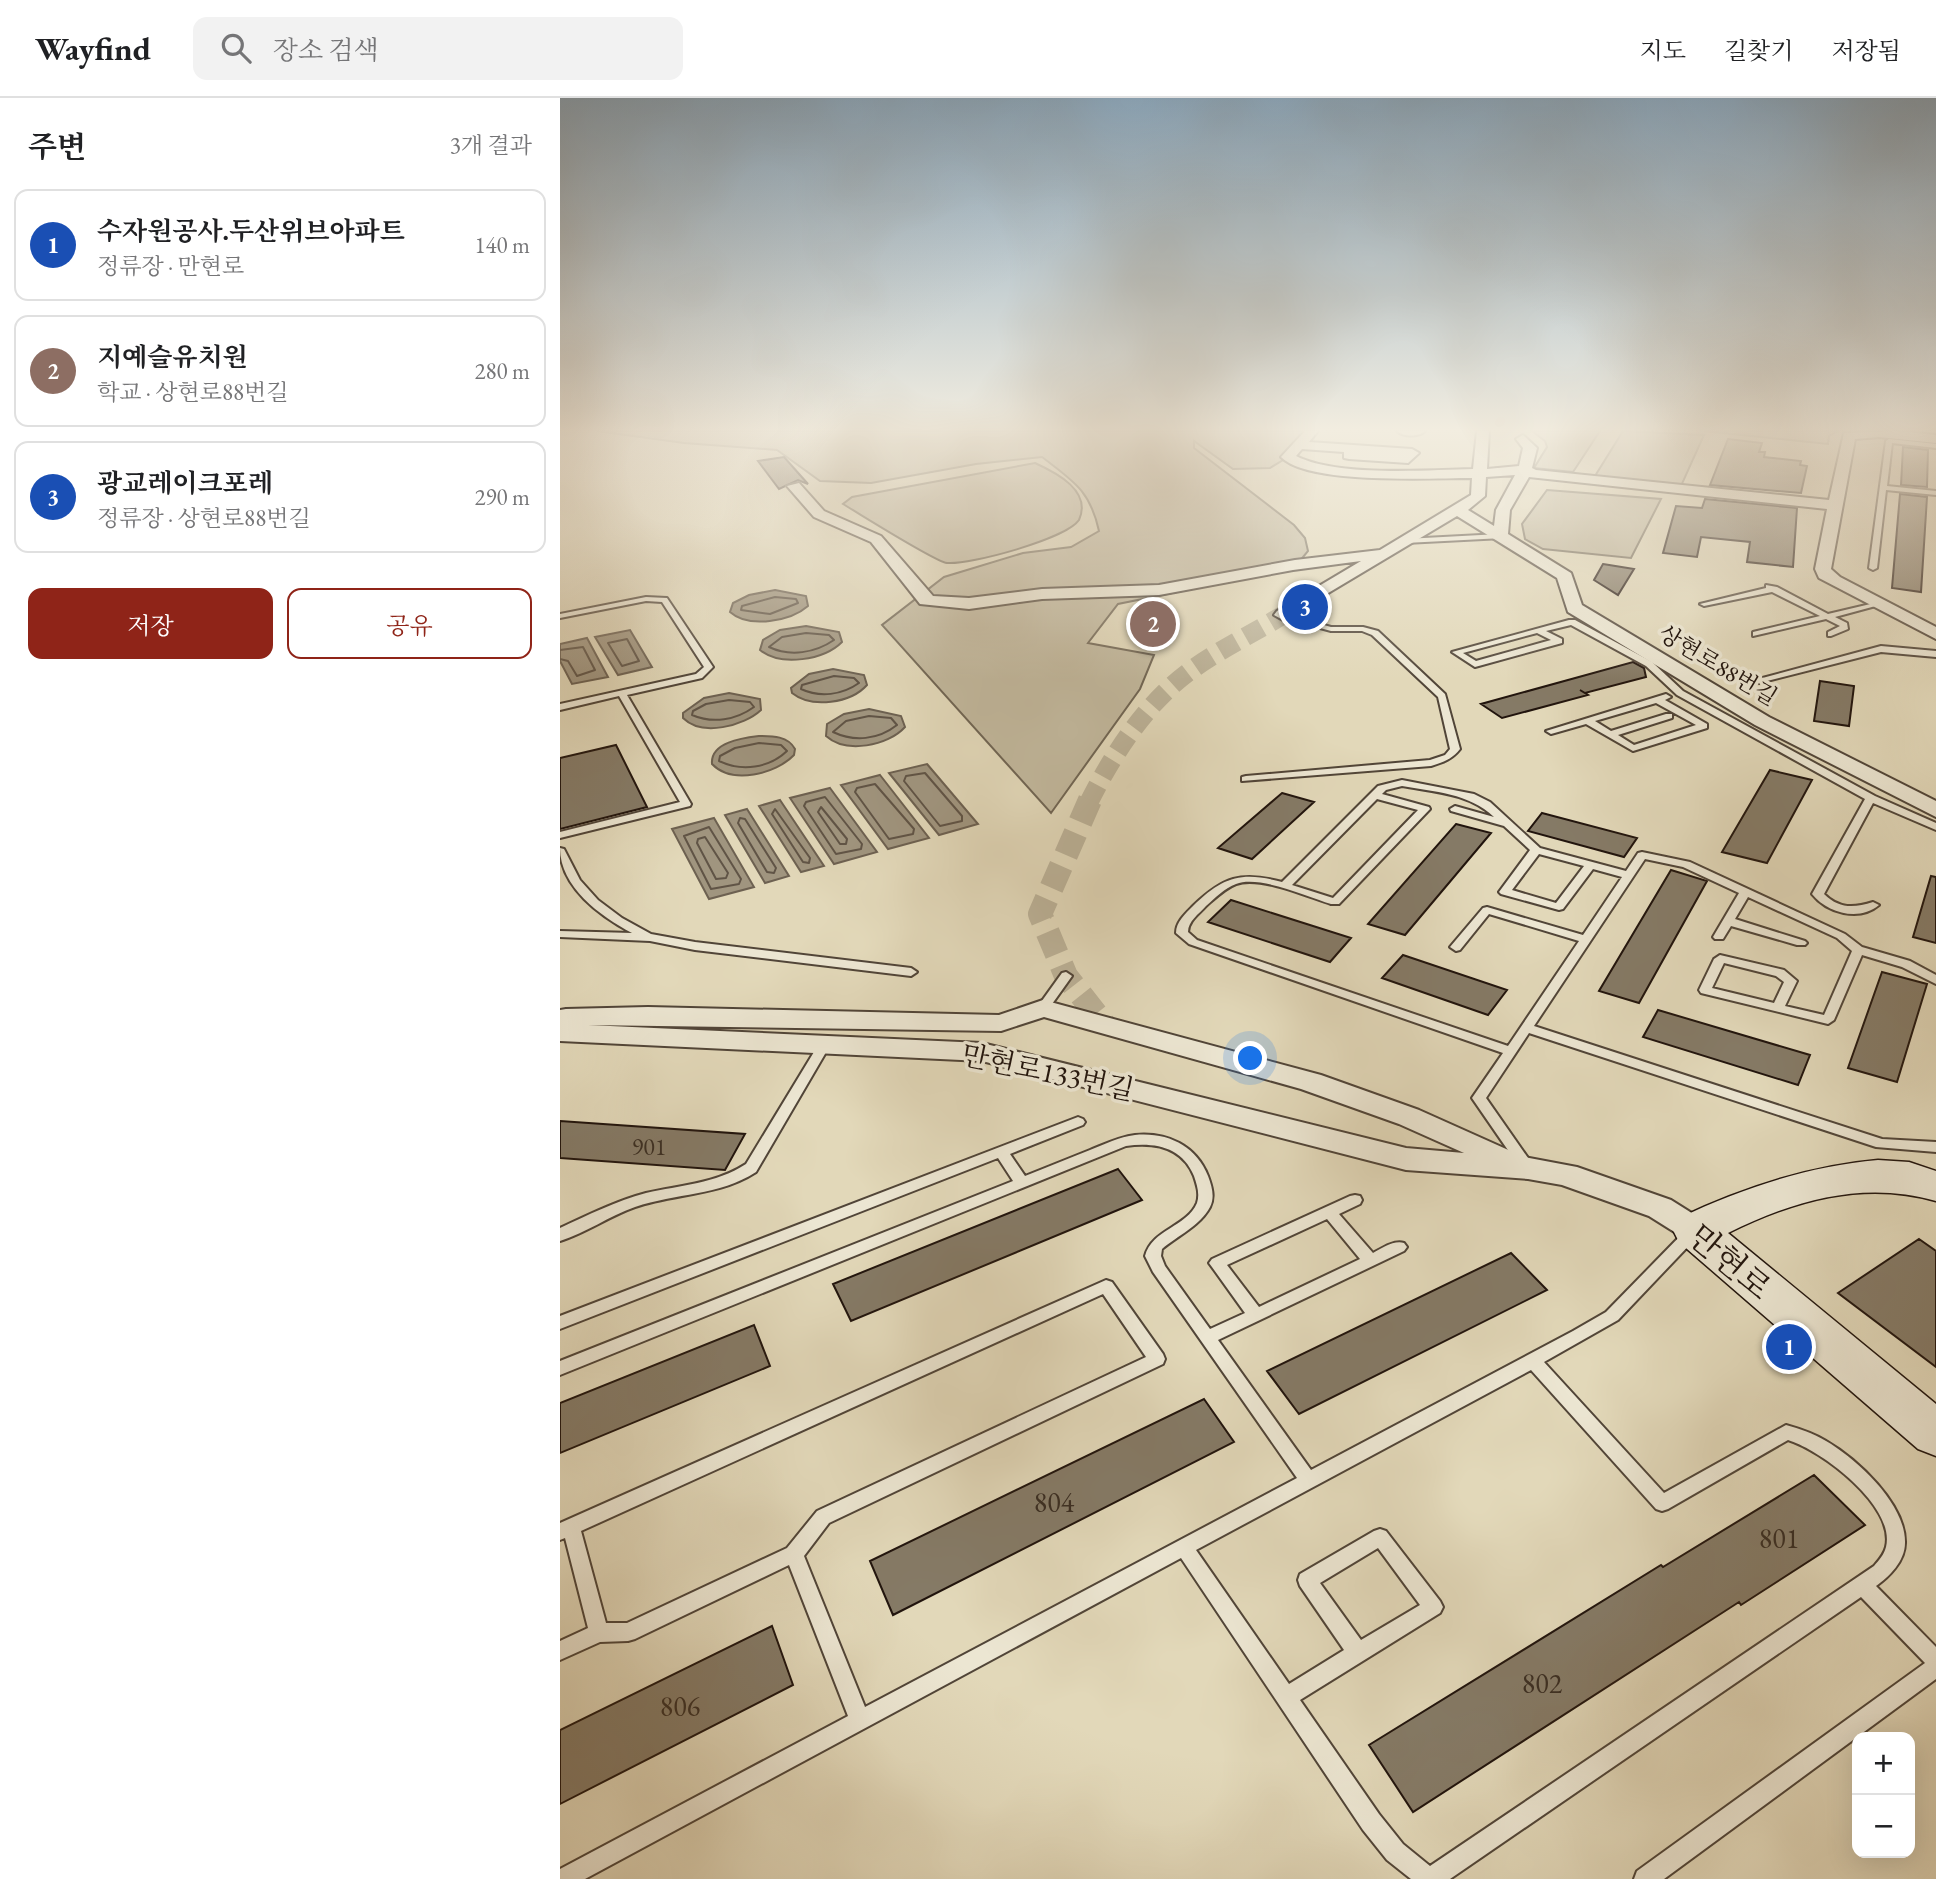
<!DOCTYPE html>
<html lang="ko">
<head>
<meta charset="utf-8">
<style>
	:root { --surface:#fff; --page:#f2f2f2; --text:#202124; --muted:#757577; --line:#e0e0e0; --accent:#8f2418 }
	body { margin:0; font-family:"EB Garamond","Noto Serif KR",serif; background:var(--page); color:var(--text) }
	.controls { position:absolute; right:21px; bottom:21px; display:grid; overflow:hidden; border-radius:14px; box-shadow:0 7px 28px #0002 }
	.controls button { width:63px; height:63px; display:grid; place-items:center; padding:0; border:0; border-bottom:2px solid var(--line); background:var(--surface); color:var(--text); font:35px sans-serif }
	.you { position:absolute; left:691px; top:961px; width:24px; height:24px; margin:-18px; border:5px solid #fff; border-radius:50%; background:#1a73e8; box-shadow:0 0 0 10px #1a73e833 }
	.badge { display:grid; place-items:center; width:46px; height:46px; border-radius:50%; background:var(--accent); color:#fff; font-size:23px; font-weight:700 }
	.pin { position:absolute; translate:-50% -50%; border:4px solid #fff; box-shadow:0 2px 7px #0006 }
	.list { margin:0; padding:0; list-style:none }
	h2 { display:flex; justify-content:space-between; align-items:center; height:91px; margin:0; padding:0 28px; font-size:30px }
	h2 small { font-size:23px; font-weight:400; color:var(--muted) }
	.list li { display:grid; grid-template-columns:46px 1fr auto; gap:21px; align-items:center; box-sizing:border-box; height:112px; margin:0 14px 14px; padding:0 14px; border:2px solid var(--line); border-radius:14px }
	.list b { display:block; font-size:26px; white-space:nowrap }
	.list p { margin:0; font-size:23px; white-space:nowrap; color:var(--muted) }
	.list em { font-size:23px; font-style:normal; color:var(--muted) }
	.actions { display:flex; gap:14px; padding:21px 28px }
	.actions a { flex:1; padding:16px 0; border:2px solid var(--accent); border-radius:14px; text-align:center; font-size:24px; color:var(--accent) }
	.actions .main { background:var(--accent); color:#fff }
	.icon { flex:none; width:38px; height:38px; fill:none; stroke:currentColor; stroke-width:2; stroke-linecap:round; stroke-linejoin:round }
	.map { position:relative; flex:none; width:1376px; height:1781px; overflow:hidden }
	header { display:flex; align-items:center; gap:42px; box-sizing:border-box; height:98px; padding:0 35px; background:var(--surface); border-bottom:2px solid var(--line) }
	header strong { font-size:33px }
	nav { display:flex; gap:38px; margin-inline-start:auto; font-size:24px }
	.search { width:490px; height:63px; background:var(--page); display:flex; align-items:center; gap:18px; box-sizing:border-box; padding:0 24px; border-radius:14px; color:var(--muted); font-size:26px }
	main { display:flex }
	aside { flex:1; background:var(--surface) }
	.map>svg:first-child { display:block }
</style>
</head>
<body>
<header>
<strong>Wayfind</strong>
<div class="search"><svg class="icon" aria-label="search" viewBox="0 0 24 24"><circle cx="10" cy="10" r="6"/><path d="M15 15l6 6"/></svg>장소 검색</div>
<nav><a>지도</a><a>길찾기</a><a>저장됨</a></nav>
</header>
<main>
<aside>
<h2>주변<small>3개 결과</small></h2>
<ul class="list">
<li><span class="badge" style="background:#1a4fb4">1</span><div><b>수자원공사.두산위브아파트</b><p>정류장 · 만현로</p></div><em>140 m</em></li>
<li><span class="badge" style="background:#8d6e63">2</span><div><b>지예슬유치원</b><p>학교 · 상현로88번길</p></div><em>280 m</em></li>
<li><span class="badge" style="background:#1a4fb4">3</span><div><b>광교레이크포레</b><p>정류장 · 상현로88번길</p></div><em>290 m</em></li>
</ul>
<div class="actions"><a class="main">저장</a><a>공유</a></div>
</aside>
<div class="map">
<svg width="1376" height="1781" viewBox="0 0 1376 1781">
	<rect width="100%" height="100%" fill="#e2d8b9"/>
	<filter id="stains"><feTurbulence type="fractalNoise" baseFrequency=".00286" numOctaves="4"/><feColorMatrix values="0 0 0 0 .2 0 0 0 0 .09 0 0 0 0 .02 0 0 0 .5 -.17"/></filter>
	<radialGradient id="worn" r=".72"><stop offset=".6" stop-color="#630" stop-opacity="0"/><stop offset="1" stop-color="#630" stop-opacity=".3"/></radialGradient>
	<path fill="#c1b79c" stroke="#716654" stroke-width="2" d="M37,333H752L728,359L710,370L673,371L634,343V350L734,427L745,440L748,453L739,464L672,483L558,506L528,545L594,557L580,591L491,715L322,527L384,479L463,455L511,449L539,433C530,392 513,383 482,359L416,366L311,385L260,383L217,352L124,345Z
		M972,333H1040L1013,374L974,370L987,349L985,343Z
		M1063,333L1144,337L1121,388L1035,378Z
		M1144,333H1278L1269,338L1268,346Z
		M475,365C497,375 532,393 519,422C506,441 410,467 387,465C374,463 300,416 283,406L292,399Z
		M987,392L1101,401L1071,460L983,451L965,441L962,426Z"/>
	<path fill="#a0957f" stroke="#6d6151" stroke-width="2" d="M215,492L246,498L248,508C231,523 189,531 170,514L173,505L189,497Z
		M246,528L279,534L282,544C264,562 221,569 200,552L203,542L220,532Z
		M70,532L92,569L58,577L35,539Z
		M27,540L48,579L12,586L0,563V546Z
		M273,571L304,577L307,587C291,605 252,611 232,595L231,590L249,576Z
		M169,595L200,601L201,612C184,628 142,639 123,620V615L144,600Z
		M309,611L341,618L345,629C328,648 286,656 266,638L267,626L284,616Z
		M199,638C213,638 228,638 235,651L234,657C216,676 172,687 152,666C150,644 183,640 199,638Z
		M367,666L418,726L379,737L329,675Z
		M320,677L369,740L328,751L281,687Z
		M270,690L317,754L274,766L230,700Z
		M220,702L264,768L241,774L199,708Z
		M187,711L229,778L205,785L165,717Z
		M154,720L194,789L149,801L112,731Z"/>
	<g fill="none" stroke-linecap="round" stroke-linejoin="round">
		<path stroke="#605446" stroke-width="2" d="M215,499L236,501L238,505L210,516L181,512L182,508Z
			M246,535L269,537L274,542C255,555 230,559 209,549L222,539Z
			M67,541L79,563L62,568L48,545Z
			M0,552L23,549L35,572L17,578L8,563L0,561
			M274,578L294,580L299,585C282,597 260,600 241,591L242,587Z
			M169,602L190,604L194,609C176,622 153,626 132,617L133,613L146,606Z
			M309,618L331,620L337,627C318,642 294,644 273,634L286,623Z
			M199,645L221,647L227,653C209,670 182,674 159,663L160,658L175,650Z
			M365,675L402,718V723L380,728L344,683L346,678Z
			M315,686L354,731L353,736L329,741L295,694L297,690Z
			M265,699L302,746L301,751L276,756L244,708L246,704Z
			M261,709L287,741L286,746H280L258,714Z
			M215,711L250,760L249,765L243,764L212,716Z
			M180,720L185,721L216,770L214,775L207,774L178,725Z
			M149,729L181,781L179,786L151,791L124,738Z
			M145,739L168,775L166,780L156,781L137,745L138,741Z"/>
	</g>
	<path fill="#857a66" stroke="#21140d" stroke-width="2" d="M1168,341L1202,345L1199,354H1205L1204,359L1241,363L1240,367L1247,368L1241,395L1150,387Z
		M1343,349L1368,352L1367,389L1341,387Z
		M224,359L248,386L238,382L219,391L198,363Z
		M1340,396L1367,399L1361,494L1332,490Z
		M1145,401L1237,410L1233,469L1187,464L1190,444L1141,439L1137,459L1103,455L1116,408L1142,410Z
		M1043,466L1074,471L1058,497L1034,482Z
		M1073,564L1084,570L1086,579L1025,595L1020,592L1028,597L942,620L921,606Z
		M1260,583L1294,588L1289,628L1254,623Z
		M56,647L87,709L0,731V660Z
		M1210,672L1252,682L1207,765L1162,754Z
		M722,695L754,704L692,761L658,750Z
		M982,715L1077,740L1064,759L968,733Z
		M896,726L931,735L845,837L808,826Z
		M1111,772L1147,783L1079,905L1039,893Z
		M1371,778L1376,779V845L1353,839Z
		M671,802L791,840L770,864L648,824Z
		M843,857L947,892L928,917L822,880Z
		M1322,874L1367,886L1337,984L1288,970Z
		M1098,912L1250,957L1238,987L1083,939Z
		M0,1023L185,1036L165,1072L0,1060Z
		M558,1071L582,1102L291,1223L273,1186Z
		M1359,1141L1376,1153V1269L1278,1195Z
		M951,1155L987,1192L739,1316L707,1273Z
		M194,1227L210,1268L0,1355V1305Z
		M644,1301L674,1344L333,1517L310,1463Z
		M1254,1377L1305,1427L1181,1507L1179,1504L853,1714L809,1647L1101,1467L1103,1469Z
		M212,1528L233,1587L0,1706V1632Z"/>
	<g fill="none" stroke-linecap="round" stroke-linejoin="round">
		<path stroke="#bbb197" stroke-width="19" stroke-dasharray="19 10" stroke-linecap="butt" d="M529,704C552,658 584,608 626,576C656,553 691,537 723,517"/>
		<path stroke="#bbb197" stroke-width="24" stroke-dasharray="24 12" stroke-linecap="butt" d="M530,702L480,816L506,878L544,926"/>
		<defs>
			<path id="lane" d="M1329,341L1376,346V350L1332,345L1327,388L1376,393V397L1326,392L1317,470L1313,472L1309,470L1326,343Z
				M940,436L944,438L943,440L845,445L841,443L845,441Z
				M1206,487L1217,489L1268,516L1319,504L1323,506L1275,519L1287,525L1288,531L1271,538H1268V534L1280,528L1266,521L1193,538V534L1260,518L1212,494L1144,508L1140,506L1206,490Z
				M86,499L107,500L153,569L142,580L67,597L131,706L130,708L0,740V734L120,704L59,598L0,612V606L136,576L144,569L102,504L86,503L0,520V516Z
				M720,515L771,529H803L818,533L885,596L900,651C892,661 884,664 871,668L682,683V679L686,678L870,662L885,657L890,651L878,599L812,537L802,533H771L720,519Z
				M1009,522H1015L1092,564L1123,593L1315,698L1376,725V732L1313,705L1264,796C1279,811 1294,810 1313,804L1319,807C1299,824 1267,815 1252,796L1305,701L1117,597L1086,568L1011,527L986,533L1002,541V545L915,569L892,554ZM977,535L991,542L916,563L903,555Z
				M1321,548L1376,553V559L1321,554L1199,585L1195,582Z
				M1106,596L1111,599L1105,602L1147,626V630L1073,653L1026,626L991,636L986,633ZM1096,605L1136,627L1074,647L1058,637L1112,620V616H1106L1051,633L1035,623Z
				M842,682L914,696L930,704L980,750L1066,773L1078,755L1082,754L1130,764L1285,836L1302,849L1350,863L1376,877V886L1342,869L1302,857L1274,922L1268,926L1141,895L1139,892L1154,861L1160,857L1224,872L1237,883L1225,908L1264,917L1292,853L1277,840L1188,799L1175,821L1245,843L1247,845L1245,847H1237L1171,828L1163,841H1155L1153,839L1179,795L1123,769L1085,761L974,928L1322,1041L1376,1044V1054L1316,1049L969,935L926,1000L975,1070L973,1074H963L912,1000L943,955L629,846L616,835C616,824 625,816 633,808C663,779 681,773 722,784L818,688ZM842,688C874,694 909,695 934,719L895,708L890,711L891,713L944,728L970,752L939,794L941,796L999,812L1003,811L1033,771L1062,779L1023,837L927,809L923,810L890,849L896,853L900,852L929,816L1019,843L948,948L637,842L628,834C628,823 639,816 646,808C655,800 665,790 676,786C700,777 748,799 771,806H779L870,711L869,709L822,696L826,692ZM817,701L858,712L773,800L732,787ZM979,756L1024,768L996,805L952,792ZM1164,865L1216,878L1224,884L1214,905L1152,890Z
				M0,750L4,751L20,782L38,802L62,820L91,836L135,844L351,870L357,874L351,878L135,852L90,843L0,839V833L72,835C40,818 0,789 0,750Z
				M506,874L512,878L487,913H479L477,910L479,907L502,875Z
				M263,945L269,949L196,1074C159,1098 116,1095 75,1109C49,1118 26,1135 0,1143V1130C28,1117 56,1103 86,1095C121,1087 155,1086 186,1066L257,949Z
				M518,1019L523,1021L525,1024L523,1027L450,1056L465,1078C487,1069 508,1061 530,1052C545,1046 559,1039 575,1037C608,1034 636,1048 648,1078C652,1089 655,1099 650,1109C640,1128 617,1138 602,1151L601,1158L605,1168L650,1231L685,1215L652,1169L649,1165L652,1161L790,1098L795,1097L800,1098L802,1102L800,1106L779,1116L813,1155C822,1150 834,1142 844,1145L847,1149L844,1153L658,1242L751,1372L1013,1233L1046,1214L1127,1131L1132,1129L1137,1131L1139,1135L1137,1139L1058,1222L984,1264L1104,1395L1226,1327C1240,1331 1253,1335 1266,1343C1297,1361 1346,1406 1345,1445C1345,1463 1329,1479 1316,1488L1376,1549V1581L1104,1781H1074L1077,1773L1365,1565L1301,1499L890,1781H851L827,1762L803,1732L621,1460L25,1781H0V1771L288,1618L229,1467L75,1541L68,1543L40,1544L0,1562V1543L28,1530L5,1440L0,1442V1425L546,1182L552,1184L603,1256L605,1261L603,1266L269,1425L244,1458L305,1609L737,1380L593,1174L585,1158C592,1131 627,1129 637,1105C640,1096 637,1087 634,1078C622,1049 595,1044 566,1048L0,1277V1263L453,1083L438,1060L0,1231V1218ZM767,1121L800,1161L699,1209L667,1167ZM543,1196L586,1259L257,1413L227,1450L67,1525H46L21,1433ZM971,1272L1096,1411L1102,1413L1108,1411L1228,1342C1261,1352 1336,1408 1326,1449C1324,1457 1319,1462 1314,1468L870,1768L843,1746L819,1716L740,1602L880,1515L883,1509L880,1503L826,1433L820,1431L814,1433L740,1476L738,1482L740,1488L784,1552L729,1586L636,1452ZM818,1450L860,1507L801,1542L760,1485Z"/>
			<path id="street" d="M745,333H758L749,344L852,351L859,355L848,365L789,361L784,360V354L742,351L736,358C777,379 867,372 913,371L917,333H929L927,371L959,368L963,350L956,341L963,337L977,350L972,370L976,372L1269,402L1284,335L1338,333L1376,337V345L1319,339L1295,341L1271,471L1280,479L1376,529V541L1259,480L1255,471L1267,411L969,379L950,412L948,436L1011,475L1022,507L1209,619L1376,703V719L1195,627L1008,514L997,480L897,418L723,522L714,517L717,513L801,463L733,472L599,497L482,501L409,511L360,506L311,444L254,419L227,388L239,385L264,413L321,438L373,498L409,500L482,491L599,487L735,462L820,452L911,397L912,380C872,380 748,387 721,359ZM955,377L936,412L934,428L908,412L925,398L926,379Z
				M837,333H865C859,339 843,339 837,333Z
				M483,902L761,977L859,1012L964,1059L1017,1069L1111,1102L1146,1124L1151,1132L1146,1140L1135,1144L1124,1140L1089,1118L1002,1087L968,1081L846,1072L422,963L0,943V912L6,911L88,909L439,917ZM484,919L741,991L839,1026L904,1055L846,1050L422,945L28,927L441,933Z"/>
			<path id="secondary" d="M1318,1062L1349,1064L1376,1073V1103C1304,1082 1234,1102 1168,1135L1376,1306V1358L1358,1351L1119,1144L1113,1132L1119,1120C1183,1090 1248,1068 1318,1062Z"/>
		</defs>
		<use href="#lane" stroke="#514538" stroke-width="4"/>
		<use href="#street" stroke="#514538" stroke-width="4"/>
		<use href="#secondary" stroke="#21140d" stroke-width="3"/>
		<use href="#lane" fill="#ece6d2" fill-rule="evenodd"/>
		<use href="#street" fill="#ece6d2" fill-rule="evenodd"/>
		<use href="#secondary" fill="#ece6d2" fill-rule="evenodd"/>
	</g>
	<linearGradient id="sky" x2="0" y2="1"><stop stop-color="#8ba8be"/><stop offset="0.57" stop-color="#f2ede0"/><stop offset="1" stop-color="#f2ede0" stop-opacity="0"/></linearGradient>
	<rect width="1376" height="582" fill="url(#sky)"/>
	<g text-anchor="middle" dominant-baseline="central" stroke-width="7" stroke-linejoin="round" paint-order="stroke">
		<g font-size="23" fill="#21140d" stroke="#ece6d2">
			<text transform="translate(1158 567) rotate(31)">상현로88번길</text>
		</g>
		<g font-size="24" fill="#3a2e23">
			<text x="89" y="1048">901</text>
		</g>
		<g font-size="28" fill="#21140d" stroke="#ece6d2">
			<text transform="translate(488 974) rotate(12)">만현로133번길</text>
		</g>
		<g font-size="28" fill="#3a2e23">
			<text x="494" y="1404">804</text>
			<text x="1219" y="1440">801</text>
			<text x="982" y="1585">802</text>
			<text x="120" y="1608">806</text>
		</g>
		<g font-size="33" fill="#21140d" stroke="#ece6d2">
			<text transform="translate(1170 1164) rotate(40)">만현로</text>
		</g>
	</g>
	<rect width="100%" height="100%" filter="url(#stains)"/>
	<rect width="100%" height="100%" fill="url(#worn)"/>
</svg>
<div class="controls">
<button>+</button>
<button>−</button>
</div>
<div class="you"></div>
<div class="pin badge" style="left:1229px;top:1249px;background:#1a4fb4">1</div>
<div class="pin badge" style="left:593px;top:526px;background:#8d6e63">2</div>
<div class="pin badge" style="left:745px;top:509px;background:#1a4fb4">3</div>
</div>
</main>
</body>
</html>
